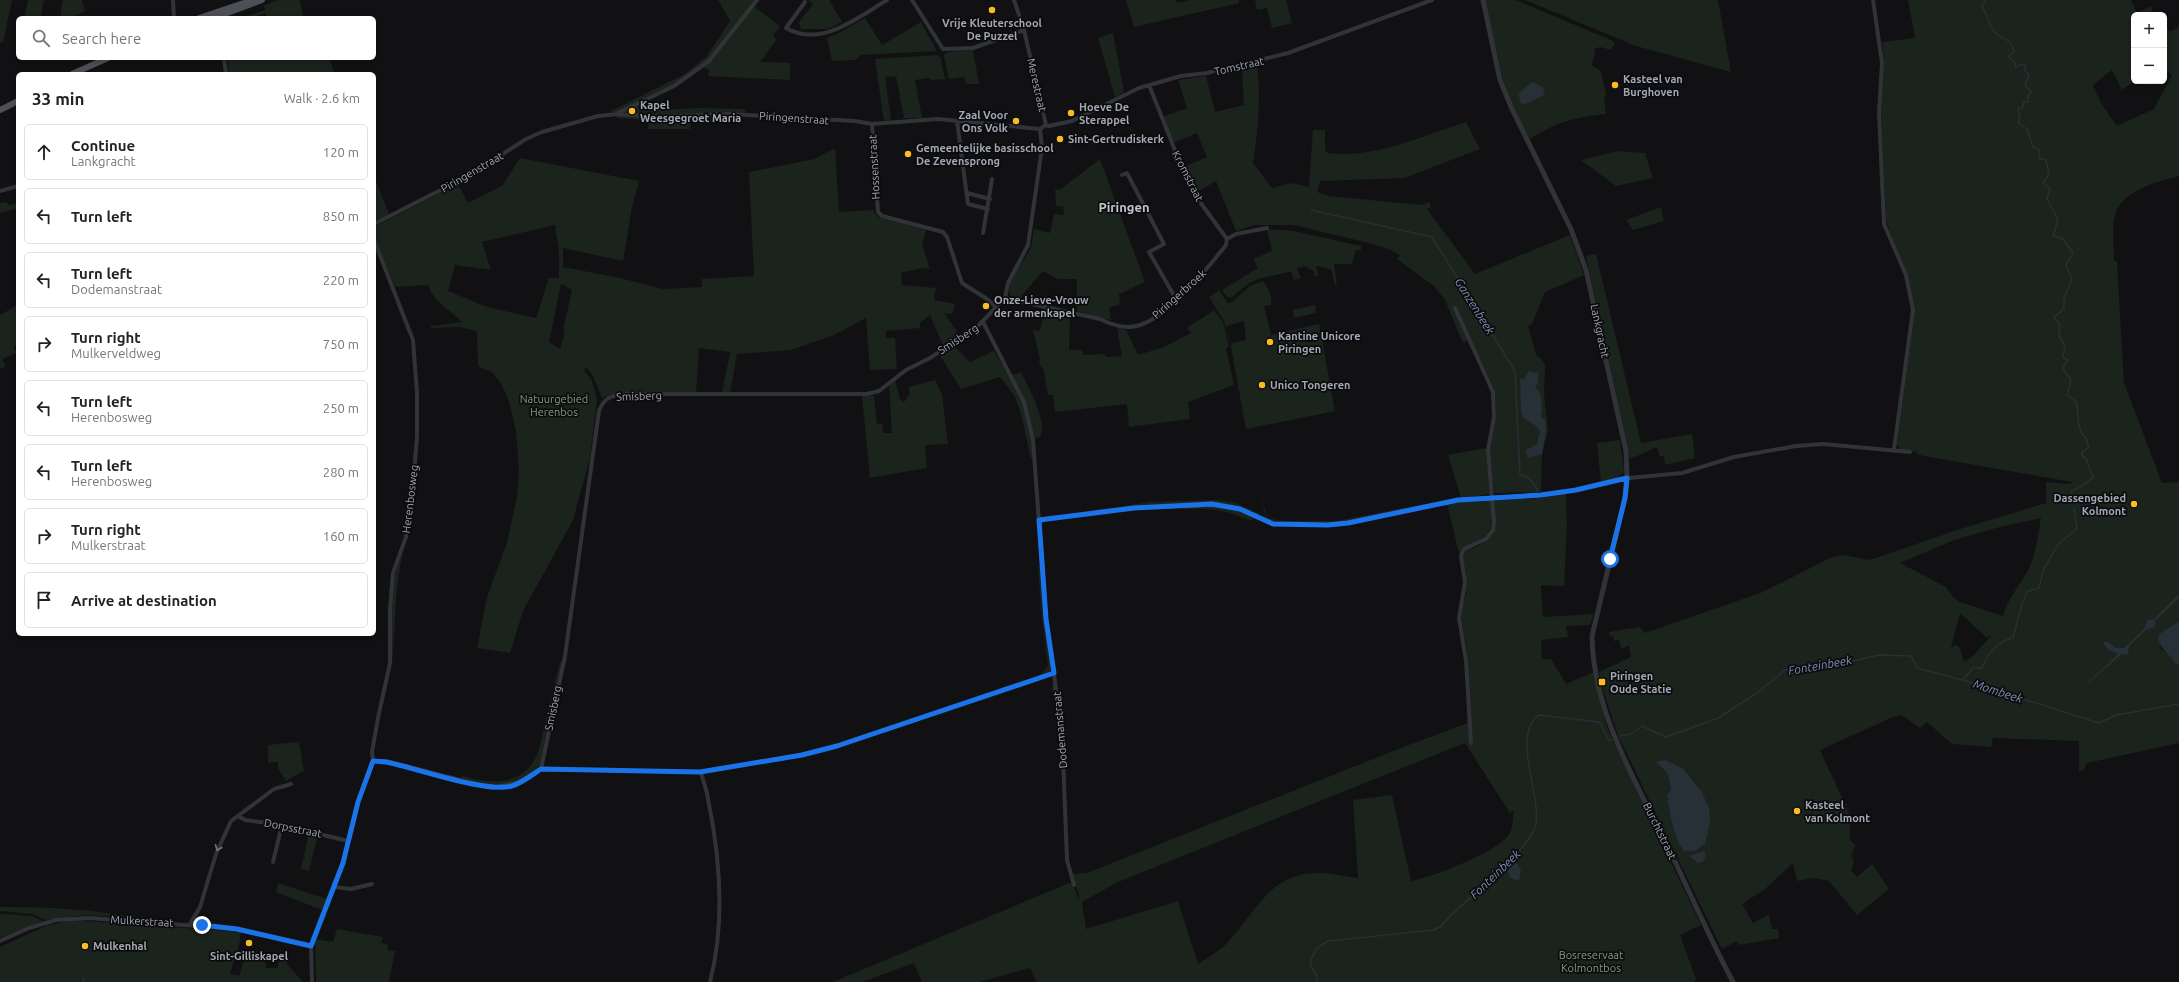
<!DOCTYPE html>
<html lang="en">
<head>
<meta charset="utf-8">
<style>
	:root { --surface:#fff; --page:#f6f6f6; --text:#222; --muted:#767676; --line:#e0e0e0 }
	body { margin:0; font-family:Ubuntu,sans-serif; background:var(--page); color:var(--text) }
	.controls { position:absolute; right:12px; top:12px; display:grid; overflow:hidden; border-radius:6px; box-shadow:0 2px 6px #0003 }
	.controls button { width:36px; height:36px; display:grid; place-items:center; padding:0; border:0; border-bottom:1px solid var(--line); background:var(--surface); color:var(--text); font:20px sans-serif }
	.stop { position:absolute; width:12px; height:12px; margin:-9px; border:3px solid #1a73e8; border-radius:50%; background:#fff }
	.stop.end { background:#1a73e8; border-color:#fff; box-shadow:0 1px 4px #0008 }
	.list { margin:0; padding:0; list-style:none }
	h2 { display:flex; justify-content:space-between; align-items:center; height:52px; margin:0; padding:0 16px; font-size:17px }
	h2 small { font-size:13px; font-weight:400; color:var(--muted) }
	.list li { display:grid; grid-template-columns:26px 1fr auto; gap:12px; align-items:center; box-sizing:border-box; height:56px; margin:0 8px 8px; padding:0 8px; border:1px solid var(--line); border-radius:6px }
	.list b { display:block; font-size:15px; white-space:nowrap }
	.list p { margin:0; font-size:13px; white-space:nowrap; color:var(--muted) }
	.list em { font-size:13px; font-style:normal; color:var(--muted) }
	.icon { flex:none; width:22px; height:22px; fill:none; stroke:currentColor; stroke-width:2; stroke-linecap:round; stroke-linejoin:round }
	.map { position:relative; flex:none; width:2179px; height:982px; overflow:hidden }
	.search { position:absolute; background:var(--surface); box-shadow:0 2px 6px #0003; left:16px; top:16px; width:360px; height:44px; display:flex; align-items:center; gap:10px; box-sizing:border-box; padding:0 14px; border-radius:6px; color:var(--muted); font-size:15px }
	.panel { position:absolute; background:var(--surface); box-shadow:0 2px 6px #0003; left:16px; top:72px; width:360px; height:564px; border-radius:6px }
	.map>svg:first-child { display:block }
</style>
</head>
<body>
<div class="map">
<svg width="2179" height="982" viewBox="0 0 2179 982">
	<rect width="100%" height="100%" fill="#111113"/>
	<path fill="#1b231d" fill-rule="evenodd" d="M0,0H12L3,42H0Z
		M28,0H44L40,18H24Z
		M63,0H82L85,11L71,18H60Z
		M279,0H300L303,18H266V13L251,18H242L265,10L264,5Z
		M718,0H755L752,5L780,26L773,36L777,39L760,62L790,63V80L708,76L709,70L700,66L672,85L637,102L642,111L699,108L745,109L746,113L719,112L718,122H691L690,129H648L649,120L617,118V112H609L685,74L706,57L730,21Z
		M808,0H829L842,22L828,29H801L799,22L813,4Z
		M1126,0H1176L1177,3L1190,0H1239V3L1134,27Z
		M1255,0H1286L1292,23L1272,28L1267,8L1257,10Z
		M1485,0H1516L1613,41L1615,44L1611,50L1600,47L1594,49L1595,54L1591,65L1601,71L1606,95L1604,99L1606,114C1576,117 1556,122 1530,139L1514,109L1503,80Z
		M1525,0H1718L1731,72L1636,46Z
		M1908,0H2131L2137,13L2151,6L2153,11L2145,15H2134V81L2122,90L2112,70L2093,85L2102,105L2117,126L2154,109L2172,75L2164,69V31L2168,29L2169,32L2179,27V176C2158,182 2125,189 2116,212C2111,226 2114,247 2114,261H2117L2124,384L2125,385L2162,483L2179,482V621L2159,634L2161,649L2172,656L2175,664L2179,665V743L2087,763L2083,771H2079V741L1993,738L1991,747L1952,744L1927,722L1920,728L1901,715L1893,717L1820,750L1850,815V840L1856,846L1853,849L1854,851L1851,855L1854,861L1851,870L1857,877L1872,864L1889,889L1857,915L1829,881L1814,878L1797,881L1793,863L1765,889L1742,904L1753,923L1769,915L1772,929H1778L1779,938L1739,945L1737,941L1722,949L1619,738L1603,690L1599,672L1631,657L1629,645L1624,648H1621L1619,640L1614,641L1613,635L1610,636L1609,632L1640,627L1645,633L1763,592L1830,558L1842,555L1870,560L1957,530L2046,503V482L2071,484L2072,482L1924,456L1917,454V452L1901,450L1897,445L1914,314L1910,285L1886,221L1881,110L1884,61L1882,42L1915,38ZM2041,518C2038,536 2036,556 2027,572C2018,588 2008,598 2003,616L1960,602L1953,597L1946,587L1900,563L1954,540L2000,527ZM1960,613L1986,637L1991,636L1973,656L1964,662L1959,647L1956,645L1951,648ZM1656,762C1665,764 1677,764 1684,769C1695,779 1702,795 1709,807L1695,851H1684L1670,816L1667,795L1671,789L1668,774Z
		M865,18L882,45L921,22L937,51L861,55L855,60L832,61L827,38L835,35Z
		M1113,33L1124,92L1115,97L1098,38Z
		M973,50L979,84H966L964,77L949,79L944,55L948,52Z
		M938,55L941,59L945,79L931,80L929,78L915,80L922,118H904L896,76L885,77L891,120L884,121L875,59Z
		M227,58H329L335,74H229Z
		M1257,65C1261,99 1258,129 1253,163L1272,188L1291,183L1309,187L1313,130H1325V151L1328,153C1375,159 1421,136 1466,122L1480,149L1404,178L1320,181L1317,192L1329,196L1421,205L1429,202L1431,207L1427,209L1475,274L1570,235L1584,275L1545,292L1532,324L1528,326L1536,355L1541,359L1545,365L1544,393L1548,431L1542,454L1541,492L1494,493L1489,454L1496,417L1495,395L1493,387L1471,339L1463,343L1445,300L1434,286L1397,259L1400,255L1391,250L1373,244L1294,225H1254L1236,231L1216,181L1197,192L1184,167L1207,157L1197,133L1173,143L1162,117L1187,108L1178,80L1206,76L1215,112L1244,105L1242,68Z
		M835,148L839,212L874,210V213L878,217L926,230L922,245L930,269L922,268L901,273L902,285L936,288L934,300L955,304L952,314L944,313L961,337L944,348L930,315L920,323V328L886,331V338H895L897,369L870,370L866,318L834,335L791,350L737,354L730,393H722L730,352L699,348L696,393L612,394L602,398L593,376L586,367L584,370L592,381L597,399L590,458L573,520L523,611L510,653L477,648L487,597L507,543L517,496L519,468L516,432L509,401L502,385L493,373L478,366L477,331L459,327L431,328V326L462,322C450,310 434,302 428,285L395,287L374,236V227L458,184L468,203L502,186L520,158L639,181L632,207L623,261L563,248V267L620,278L663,289L702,287V279L754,276L749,172L815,159ZM555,225L559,252V278H549L536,318L487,307L448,291L455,265L491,270L482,242ZM561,284L572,290L564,326V336L560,349L549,342Z
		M1618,151L1645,153L1653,178L1616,186L1581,160Z
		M1100,159L1145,282L1119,294L1120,304L1109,308L1111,320L1077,311V279H1058L1043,271L1022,295L1021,301L1011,298C1004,280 1020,267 1028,253C1032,246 1033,237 1034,229L1050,233L1054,214L1064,215L1063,206H1056L1055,190L1061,189Z
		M374,176L389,214L375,221H374Z
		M4,202L10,205L18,203V208L0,213V203Z
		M1661,207L1664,221L1633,230L1626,220Z
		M1267,229L1293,231L1361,246V250H1356L1352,264H1334L1337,284L1335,285L1331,269L1316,266L1318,275L1314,276V271L1305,266L1297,268L1301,278L1294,280L1291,271C1280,275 1261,277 1251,282C1244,286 1238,293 1231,298L1226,296L1222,290L1258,268L1253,259L1272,251Z
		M1596,254L1641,443L1692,434L1695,458L1665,465L1664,456L1660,457L1657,447L1630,459L1586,256Z
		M1263,281C1268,288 1273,296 1271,305L1264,306L1271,335L1319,324L1335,411L1246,429L1231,347L1224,321L1209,297L1219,290L1227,303H1231L1250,286ZM1244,321L1246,340L1232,343L1231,346L1226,326Z
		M18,305V345L14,347L16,353L2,359L6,366L0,369V315Z
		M1315,305L1316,313L1294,318L1293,310Z
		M1044,310L1070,315L1069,350H1082L1083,355L1105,354V357L1122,356L1117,328L1126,330L1138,355L1164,347L1191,333L1187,328L1214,310L1223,322L1229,347L1226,348L1234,385L1188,402L1190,419L1129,427L1127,404L1055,412L1053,395H1048L1044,371L1039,363L1040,359L1033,330L1040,331Z
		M953,345L970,362L994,351L1008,374L1012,375L1021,372C1028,387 1048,421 1040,437L1031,440L1033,458L1031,459L1021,414L1015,397L1000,377L961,389L939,354Z
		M895,380L900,399L904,402L909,395V387L935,380L942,394L948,444L925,445L927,468L870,478L862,396H874L877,424L882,423L883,433H892L889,386Z
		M1620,440L1624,472L1618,477L1601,482L1597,443Z
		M1486,448L1490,494L1461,498L1448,455Z
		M1566,493L1567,526L1564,586L1541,585L1543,617L1594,614L1590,625L1566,626L1568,637L1541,640L1542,659H1551L1566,684L1594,672L1606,724L1613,741L1701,925L1680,935L1696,979L1694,982H1037L1030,968L979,982H922L914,963L862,982H833L1069,883H1072L1079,900V894L1071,874L1087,873L1406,746L1468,723V727L1471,720L1466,646L1460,612L1466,593V572L1462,555C1465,550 1469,549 1475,547C1497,539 1496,520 1494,500L1542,498ZM1465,743L1510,813L1514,810C1513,818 1513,829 1508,836C1496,852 1431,878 1411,881L1392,795L1353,800L1358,878C1344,877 1329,872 1315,873C1268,874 1254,916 1226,944C1218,952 1207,958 1198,964L1178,901L1086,929L1082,902L1118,882Z
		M1261,494L1267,518L1282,521H1336L1446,500L1347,522L1279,524L1266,520Z
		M1489,499C1492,505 1492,511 1492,518C1491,546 1471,537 1459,554L1447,503Z
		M1216,500L1233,502L1260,514L1251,521C1222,509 1213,508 1182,509V504H1159L1089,513V511L1150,502Z
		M403,553C394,589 396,626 392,663C391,626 387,587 403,553Z
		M1040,565L1052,667L1048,674L1040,676L1048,666L1041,607L1038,566Z
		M560,662L562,663L540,765C521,790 487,786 461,779L462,776C490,784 522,787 537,755C541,745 543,733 545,723C550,702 555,682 560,662Z
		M1058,685L1066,748L1061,749L1062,762L1052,686Z
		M299,742L304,771L286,781L278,769V762L268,763V745Z
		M309,833L318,834L309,871L301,869L303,858H305L304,855Z
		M278,883L327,899L322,910L276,892Z
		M0,907C46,907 92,909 137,918L86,915L46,920L32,914L0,911Z
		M0,914L32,916L43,921L0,938Z
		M72,920L241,932L237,958L235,957L230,974L239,976L244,960H265L266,968H278L279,959H287V964L303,982H0V947L46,926Z
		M337,929L383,937L381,943L388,944L387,950L395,951L389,982H316L315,939L333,942Z"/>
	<path fill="#272f37" d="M1532,82L1543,87L1545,95C1535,98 1532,103 1521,104L1518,94Z
		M1529,371L1538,373V383L1535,386L1541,395L1542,413L1540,416L1545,420L1546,431L1542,454L1527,458L1526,450L1537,444L1540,432L1536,426L1523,418L1521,410L1520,379H1524Z
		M2179,594V598L2155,621V627L2146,630L2129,646L2128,654H2122L2077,693L2118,654L2109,650L2103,643L2106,641L2116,648H2124L2144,629L2148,620L2154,619Z
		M2179,621V665L2175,664C2170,652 2156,648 2159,634Z
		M1665,760L1684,769L1701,791L1709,807L1710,823L1705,844L1695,851H1684L1678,842L1670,816L1667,795L1671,789L1668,774L1656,762Z
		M1705,851V858L1702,862L1698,863L1689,856Z
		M1517,863L1521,870L1519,881L1511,878L1508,873L1509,867Z"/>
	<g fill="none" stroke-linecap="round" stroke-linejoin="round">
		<path stroke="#272f37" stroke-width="1.5" d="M1985,0L1982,7C1988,15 1988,22 1993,30C2001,41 2010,35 2014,52L2008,56L2014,61L2016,68L2021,64L2025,65V71L2029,74L2025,85L2032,93L2028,95V102H2024L2022,108L2018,109L2020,119L2018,123L2027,129L2033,147L2039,150V158L2046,160L2049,174L2043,183L2050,188L2047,199L2058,219L2053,236L2062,238L2073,253L2066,265L2072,279L2064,298V309L2054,317L2060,325L2059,336L2065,346L2063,357L2068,360L2063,368L2071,380L2067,395L2076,401C2079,413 2076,431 2087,439V443L2089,447L2082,452V456L2086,458L2093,478C2088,480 2087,483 2082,486C2078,489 2074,488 2071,492L2073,498
			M1311,210L1432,237L1515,371L1520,475C1530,476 1533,483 1538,491
			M2074,509L2077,529L2058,544L2043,571L2039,588L2028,591C2019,606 2018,622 2013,638C1997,641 1988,653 1982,668H1973L1963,680L2099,723L2116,715L2179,704
			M1620,736L1631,734L1642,726L1666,737L1718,718L1757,693L1785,670L1849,662L1879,655L1911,656L1917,668L1962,680
			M83,978L84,982
			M1317,982V976L1310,965C1312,953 1318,945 1329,941L1433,930L1440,927C1461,902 1531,851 1536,823C1541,794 1511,735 1539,715L1599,722L1609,740H1612"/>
		<path stroke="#323338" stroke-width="4" d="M173,0L174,18
			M912,0L943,49L973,48L1024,30
			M1014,0L1024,30L1046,125
			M1873,0L1882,63L1879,113L1884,224L1906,275L1913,310L1894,450
			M805,2L786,28C821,48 857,18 887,0
			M224,58L226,74
			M1149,85L1180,163L1200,202L1227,239
			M618,113L674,86L709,61L757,0
			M957,121L968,204L988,209
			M872,124L878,212L882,216L943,232L947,237L962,283L987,299L996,307
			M1046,125L1049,126L1072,121L1139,88L1181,76L1207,73L1288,53L1432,0
			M1122,175L1127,173L1164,244L1149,252L1176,299
			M0,191L18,186
			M967,193L990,199
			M374,224L472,174L526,139L542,132L598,116L618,114L659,117L729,114L855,121L872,124L938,119L1040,129L1046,125
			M983,233L992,179
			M1005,298L1100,319C1110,324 1124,329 1136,326C1166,320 1207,269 1226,245L1227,239L1236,234L1267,228
			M1455,308L1493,392L1494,417L1488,450L1494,522L1493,530L1486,539L1464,549L1461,556L1465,582L1459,618L1466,661L1471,743
			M983,322L1024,402L1033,440L1046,619L1054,673L1063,757L1067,860L1074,885
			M1039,520L1134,508L1212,505L1240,509L1273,524L1329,525L1348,523L1458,500L1541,495L1576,490L1619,479L1682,473L1734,457L1796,446L1823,444L1910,452
			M373,761H386L492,788L519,782L541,769
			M541,769L565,656L599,411C604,398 610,396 623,394H867L879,391L906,370L930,358L977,327L1005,298L1008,283L1028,245L1042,148L1040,129
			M541,769L701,772L802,755L837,746L1054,673
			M701,772C703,781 707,790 708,799C720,857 725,924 710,982
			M238,816L245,820L282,825L348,841
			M273,862L282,825
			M335,887L351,889L372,884
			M190,924L200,907L216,854L231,821L274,789L291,784
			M0,941L29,928L56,920L89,918L237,929L311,946
			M312,982L311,946L343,863L358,803L373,761L372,752L378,718L390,663V609L393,573L406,537L413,485L417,437V393L413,340L374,240"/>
		<path stroke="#323338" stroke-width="5" d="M1483,0L1500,80L1512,109L1571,229L1586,270L1626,451L1627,478L1625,498L1592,636C1593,713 1637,784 1670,851C1691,895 1710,939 1733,982"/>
		<path stroke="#4e5057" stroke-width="6" d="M199,18L253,0
			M214,18L262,0
			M72,74L108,58
			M0,110L18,101"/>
	</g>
	<defs><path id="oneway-chevron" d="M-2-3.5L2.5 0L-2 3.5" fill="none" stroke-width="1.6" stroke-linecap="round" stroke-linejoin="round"/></defs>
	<use stroke="#70737c" href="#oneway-chevron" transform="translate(218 848) rotate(113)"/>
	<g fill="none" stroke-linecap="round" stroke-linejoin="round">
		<path stroke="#1a73e8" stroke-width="5" d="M202,925L237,929L311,946L343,863L358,802L373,761L386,762C417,768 484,793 512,786C522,783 532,775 541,769L700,772L802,755L837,746L1054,673L1046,619L1039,520L1134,508L1212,504L1240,509L1273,524L1328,525L1348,523L1458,500L1541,495L1576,490L1627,478L1625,498L1610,559"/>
	</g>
	<g fill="#f9bd23" stroke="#0c0c0e" stroke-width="1.5">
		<circle cx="992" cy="10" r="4"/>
		<circle cx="1615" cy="85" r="4"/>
		<circle cx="632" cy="111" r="4"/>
		<circle cx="1071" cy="113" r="4"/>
		<circle cx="1016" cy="121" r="4"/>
		<circle cx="1060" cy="139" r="4"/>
		<circle cx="908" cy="154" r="4"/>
		<circle cx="986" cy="306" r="4"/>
		<circle cx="1270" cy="342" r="4"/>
		<circle cx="1262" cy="385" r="4"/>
		<circle cx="2134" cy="504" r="4"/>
		<rect x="1598" y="678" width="8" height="8" rx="2"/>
		<circle cx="1797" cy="811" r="4"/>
		<circle cx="249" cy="943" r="4"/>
		<circle cx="85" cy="946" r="4"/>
	</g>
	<g text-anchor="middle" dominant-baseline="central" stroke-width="3.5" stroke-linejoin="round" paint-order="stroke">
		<g font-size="11" font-weight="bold" fill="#a2a7b4" stroke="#0c0c0e" text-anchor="start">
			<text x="992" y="23" text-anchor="middle">Vrije Kleuterschool<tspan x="992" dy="13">De Puzzel</tspan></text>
			<text x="1623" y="79">Kasteel van<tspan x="1623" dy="13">Burghoven</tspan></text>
			<text x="640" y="105">Kapel<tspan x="640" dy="13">Weesgegroet Maria</tspan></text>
			<text x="1079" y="107">Hoeve De<tspan x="1079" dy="13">Sterappel</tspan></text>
			<text x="1008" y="115" text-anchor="end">Zaal Voor<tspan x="1008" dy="13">Ons Volk</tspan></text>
			<text x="1068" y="139">Sint-Gertrudiskerk</text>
			<text x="916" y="148">Gemeentelijke basisschool<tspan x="916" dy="13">De Zevensprong</tspan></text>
			<text x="994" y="300">Onze-Lieve-Vrouw<tspan x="994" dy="13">der armenkapel</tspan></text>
			<text x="1278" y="336">Kantine Unicore<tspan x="1278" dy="13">Piringen</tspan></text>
			<text x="1270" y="385">Unico Tongeren</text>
			<text x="2126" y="498" text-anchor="end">Dassengebied<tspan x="2126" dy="13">Kolmont</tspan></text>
			<text x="1610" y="676">Piringen<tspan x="1610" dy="13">Oude Statie</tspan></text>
			<text x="1805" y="805">Kasteel<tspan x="1805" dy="13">van Kolmont</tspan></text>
			<text x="93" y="946">Mulkenhal</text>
			<text x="249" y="956" text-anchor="middle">Sint-Gilliskapel</text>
		</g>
		<g font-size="11" fill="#a2a7b4" stroke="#0c0c0e">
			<text transform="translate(1239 66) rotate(-13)">Tomstraat</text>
			<text transform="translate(1037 85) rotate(77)">Merestraat</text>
			<text transform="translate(794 118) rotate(4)">Piringenstraat</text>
			<text transform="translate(874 167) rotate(-93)">Hossenstraat</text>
			<text transform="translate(472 172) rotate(-30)">Piringenstraat</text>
			<text transform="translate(1188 176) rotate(63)">Kromstraat</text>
			<text transform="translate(1179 294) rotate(-42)">Piringerbroek</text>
			<text transform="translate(1600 331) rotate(78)">Lankgracht</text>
			<text transform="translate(958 339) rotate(-33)">Smisberg</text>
			<text transform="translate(639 396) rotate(-2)">Smisberg</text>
			<text transform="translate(410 499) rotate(-83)">Herenbosweg</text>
			<text transform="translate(553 708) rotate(-78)">Smisberg</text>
			<text transform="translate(1060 730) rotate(-95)">Dodemanstraat</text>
			<text transform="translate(293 828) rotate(11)">Dorpsstraat</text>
			<text transform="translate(1660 831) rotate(64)">Burchtstraat</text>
			<text transform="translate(142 921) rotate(3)">Mulkerstraat</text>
		</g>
		<g font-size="11" fill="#78a07d" stroke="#0c0c0e">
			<text x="554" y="399">Natuurgebied<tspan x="554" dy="13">Herenbos</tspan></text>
			<text x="1591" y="955">Bosreservaat<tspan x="1591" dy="13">Kolmontbos</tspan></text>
		</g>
		<g font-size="12" font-style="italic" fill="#7793b1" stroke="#0c0c0e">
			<text transform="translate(1475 306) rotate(58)">Ganzenbeek</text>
			<text transform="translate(1820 665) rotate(-10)">Fonteinbeek</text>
			<text transform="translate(1998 691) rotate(18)">Mombeek</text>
			<text transform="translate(1495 874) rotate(-44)">Fonteinbeek</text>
		</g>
		<g font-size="13" font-weight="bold" fill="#c3c6d0" stroke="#0c0c0e">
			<text x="1124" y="207">Piringen</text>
		</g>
	</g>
</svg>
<div class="controls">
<button>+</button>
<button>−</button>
</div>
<div class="stop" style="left:1610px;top:559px"></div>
<div class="stop end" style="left:202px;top:925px"></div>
<div class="search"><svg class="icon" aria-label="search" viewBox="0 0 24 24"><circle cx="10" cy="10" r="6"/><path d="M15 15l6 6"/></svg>Search here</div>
<section class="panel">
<h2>33 min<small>Walk · 2.6 km</small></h2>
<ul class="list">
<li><svg class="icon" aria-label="ahead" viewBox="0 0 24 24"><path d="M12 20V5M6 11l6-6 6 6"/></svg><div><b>Continue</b><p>Lankgracht</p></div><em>120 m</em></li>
<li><svg class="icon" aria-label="left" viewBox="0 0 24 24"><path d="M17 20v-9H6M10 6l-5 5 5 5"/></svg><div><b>Turn left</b></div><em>850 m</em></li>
<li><svg class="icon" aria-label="left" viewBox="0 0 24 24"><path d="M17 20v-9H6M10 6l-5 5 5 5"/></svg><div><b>Turn left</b><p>Dodemanstraat</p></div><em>220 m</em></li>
<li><svg class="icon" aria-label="right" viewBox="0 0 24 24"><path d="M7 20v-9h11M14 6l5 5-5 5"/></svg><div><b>Turn right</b><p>Mulkerveldweg</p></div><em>750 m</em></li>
<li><svg class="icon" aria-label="left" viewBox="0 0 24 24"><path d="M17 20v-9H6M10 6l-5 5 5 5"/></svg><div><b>Turn left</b><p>Herenbosweg</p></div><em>250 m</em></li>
<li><svg class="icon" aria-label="left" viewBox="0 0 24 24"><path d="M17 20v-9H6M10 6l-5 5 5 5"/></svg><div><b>Turn left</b><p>Herenbosweg</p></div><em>280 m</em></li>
<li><svg class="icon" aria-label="right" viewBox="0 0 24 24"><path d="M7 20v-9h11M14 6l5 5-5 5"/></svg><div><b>Turn right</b><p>Mulkerstraat</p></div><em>160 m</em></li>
<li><svg class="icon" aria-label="arrive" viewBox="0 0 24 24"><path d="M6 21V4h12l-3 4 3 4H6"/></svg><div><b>Arrive at destination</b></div></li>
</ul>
</section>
</div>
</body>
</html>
